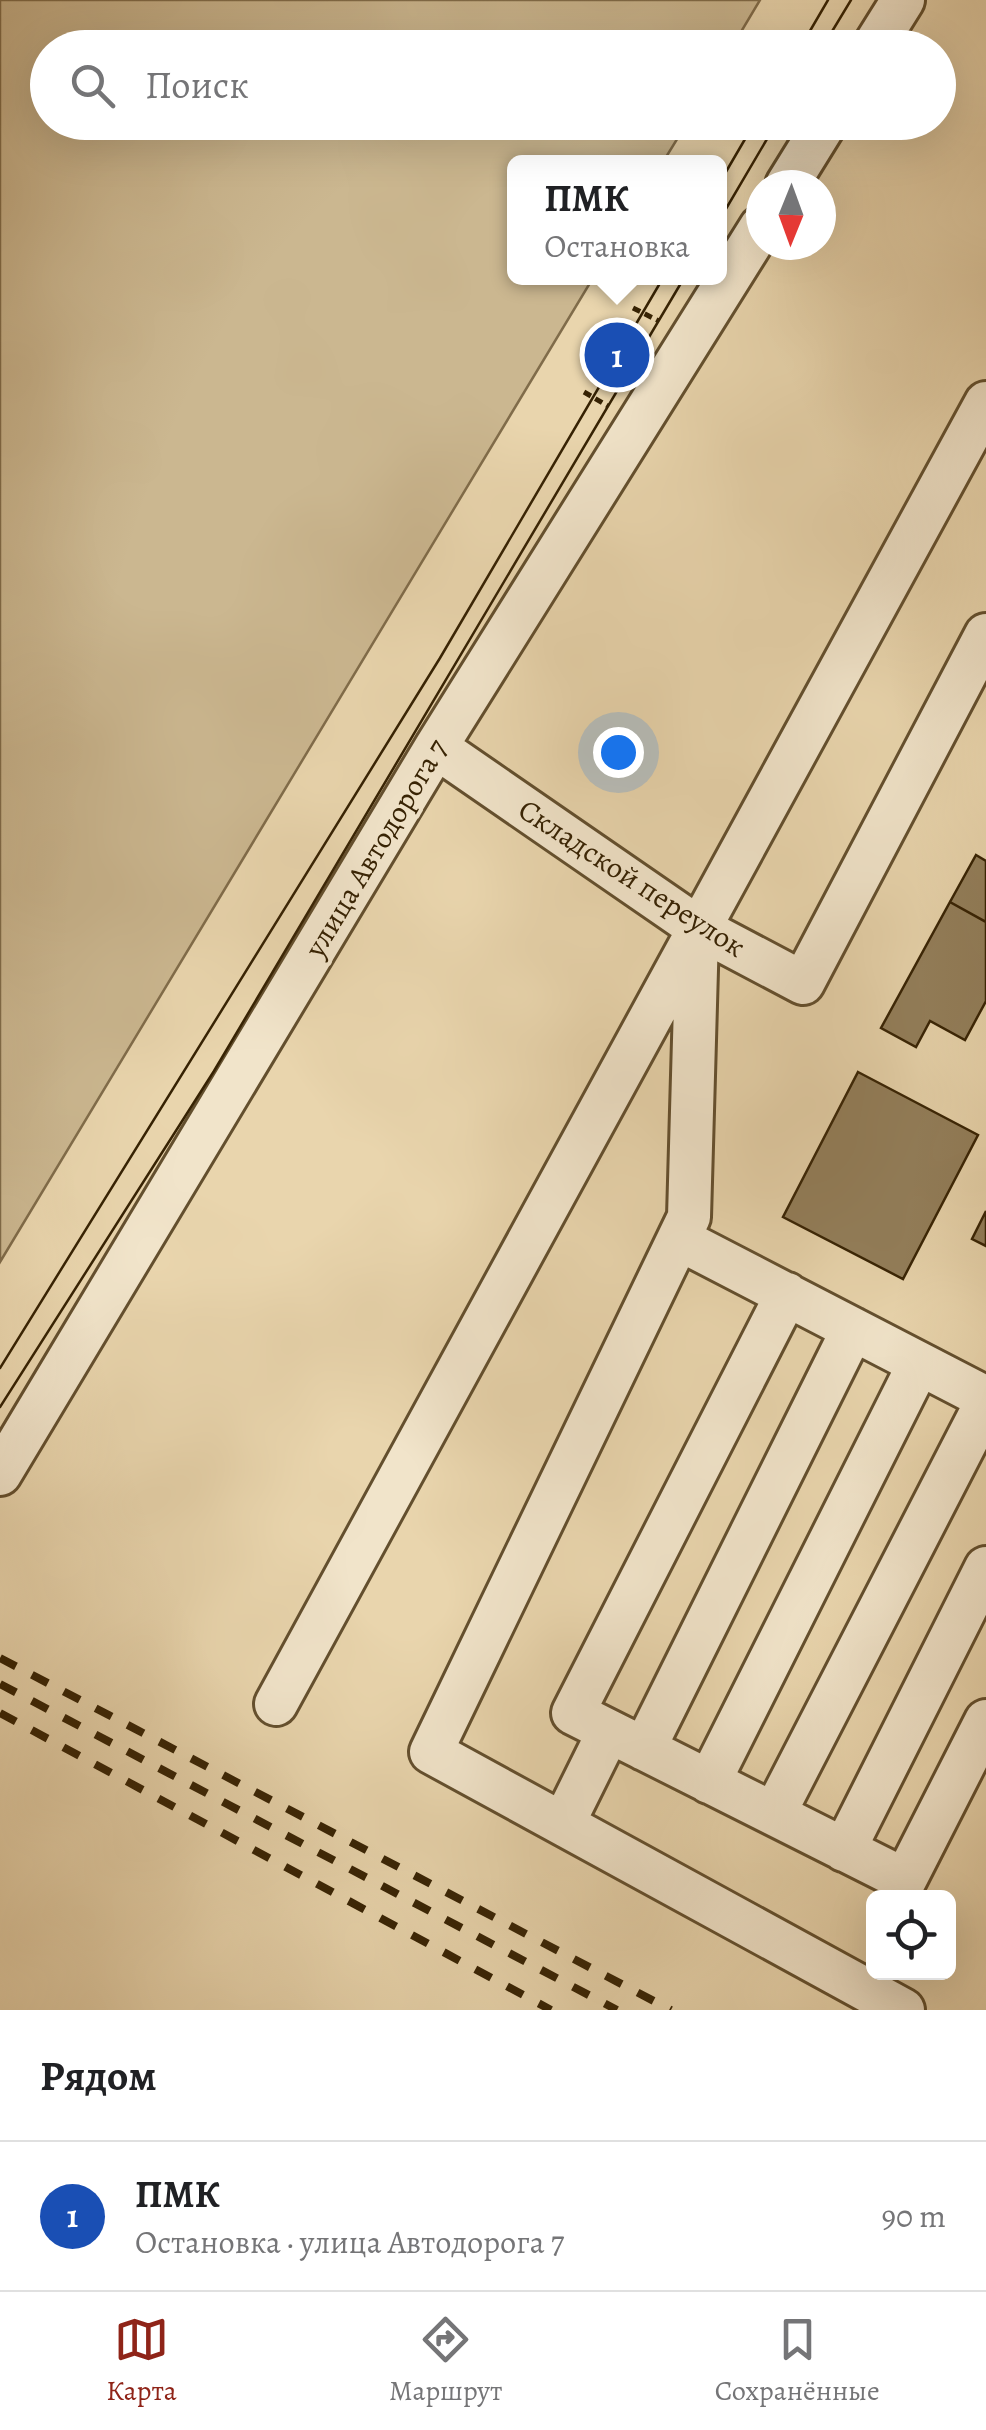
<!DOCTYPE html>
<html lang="ru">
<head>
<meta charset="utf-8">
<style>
	:root { --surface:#fff; --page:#f2f2f2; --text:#202124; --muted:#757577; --line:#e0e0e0; --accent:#8f2418 }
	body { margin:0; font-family:Alegreya,serif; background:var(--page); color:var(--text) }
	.controls { position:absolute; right:30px; bottom:30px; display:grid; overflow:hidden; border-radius:15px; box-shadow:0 10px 40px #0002 }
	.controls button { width:90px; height:90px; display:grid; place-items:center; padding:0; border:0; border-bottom:2px solid var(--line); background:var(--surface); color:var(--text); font:50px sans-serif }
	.compass { position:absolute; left:746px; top:170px; width:90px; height:90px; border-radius:50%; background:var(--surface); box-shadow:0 10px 40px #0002; rotate:181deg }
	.you { position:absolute; left:618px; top:752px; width:35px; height:35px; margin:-25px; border:8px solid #fff; border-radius:50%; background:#1a73e8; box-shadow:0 0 0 15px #1a73e833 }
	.badge { display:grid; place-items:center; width:65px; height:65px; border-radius:50%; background:var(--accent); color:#fff; font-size:32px; font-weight:700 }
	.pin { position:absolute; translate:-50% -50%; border:5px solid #fff; box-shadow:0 2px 10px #0006 }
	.popup { position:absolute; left:507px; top:155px; width:220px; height:130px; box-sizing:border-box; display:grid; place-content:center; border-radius:15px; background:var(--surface); filter:drop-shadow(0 2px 8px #0005); font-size:32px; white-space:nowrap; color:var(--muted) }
	.popup b { font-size:38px; color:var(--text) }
	.popup::after { content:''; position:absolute; left:50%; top:100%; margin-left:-20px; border:20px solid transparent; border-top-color:var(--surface) }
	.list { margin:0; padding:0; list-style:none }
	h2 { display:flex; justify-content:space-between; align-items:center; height:130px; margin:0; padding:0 40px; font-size:42px }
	h2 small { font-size:32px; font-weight:400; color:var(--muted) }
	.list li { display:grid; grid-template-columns:65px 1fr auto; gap:30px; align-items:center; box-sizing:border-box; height:150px; padding:0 40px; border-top:2px solid var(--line) }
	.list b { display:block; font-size:38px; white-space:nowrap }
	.list p { margin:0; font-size:32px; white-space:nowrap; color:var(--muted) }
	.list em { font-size:32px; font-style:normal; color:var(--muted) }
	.icon { flex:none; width:55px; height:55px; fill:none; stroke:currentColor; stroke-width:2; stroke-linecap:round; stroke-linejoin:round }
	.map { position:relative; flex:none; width:986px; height:2010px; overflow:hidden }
	.search { position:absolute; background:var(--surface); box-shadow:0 10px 40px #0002; left:30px; right:30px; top:30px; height:110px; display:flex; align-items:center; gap:25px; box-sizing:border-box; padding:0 35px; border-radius:55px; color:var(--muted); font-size:38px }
	.sheet { height:280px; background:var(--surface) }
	nav { display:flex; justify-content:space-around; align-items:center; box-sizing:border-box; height:140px; border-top:2px solid var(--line); background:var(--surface); font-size:28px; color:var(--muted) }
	nav a { display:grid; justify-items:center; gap:5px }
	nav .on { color:var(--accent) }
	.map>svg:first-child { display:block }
</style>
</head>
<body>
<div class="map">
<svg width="986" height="2010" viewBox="0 0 986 2010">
	<rect width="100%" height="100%" fill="#e9d5ad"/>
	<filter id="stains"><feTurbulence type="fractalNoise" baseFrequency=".002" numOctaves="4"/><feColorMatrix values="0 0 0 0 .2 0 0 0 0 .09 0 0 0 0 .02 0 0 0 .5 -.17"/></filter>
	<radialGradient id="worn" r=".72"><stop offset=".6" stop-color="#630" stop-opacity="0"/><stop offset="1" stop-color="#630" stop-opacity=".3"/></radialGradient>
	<path fill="#cbb790" stroke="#806c4a" stroke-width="2.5" d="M0,0H760L732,47L48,48V122L687,123L663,162H514V278H593L0,1262Z"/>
	<path fill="#937f5b" stroke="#362203" stroke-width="2.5" d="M976,855L986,861V922L950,902Z
		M950,902L986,922V1001L965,1040L930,1021L916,1047L881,1028Z
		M858,1072L978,1135L903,1279L783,1217Z
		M986,1211V1246L972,1239Z"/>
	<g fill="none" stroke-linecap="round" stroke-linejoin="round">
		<defs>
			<path id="minor" d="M873,48L903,0
				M787,185L826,122
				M436,747L697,927L803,983L986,635
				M697,934L689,1217L431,1752L903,2010
				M679,1239L986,1398
				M787,1294L573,1713L905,1880L986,1721
				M0,1474L436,747L761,227
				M276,1704L986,403
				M644,1749L853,1329
				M709,1782L919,1364
				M774,1814L986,1403
				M563,1824L609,1731
				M844,1850L986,1568"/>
		</defs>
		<use href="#minor" stroke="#634f2e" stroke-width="48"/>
		<path stroke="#362203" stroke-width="5" stroke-dasharray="8 5" stroke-linecap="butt" d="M633,308L659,321
			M584,392L608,406"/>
		<use href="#minor" stroke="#f1e4ca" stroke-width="42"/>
		<path stroke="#362203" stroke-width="2.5" d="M800,48L828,0
			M822,48L851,0
			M720,182L755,122
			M720,219L777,122
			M0,1368L440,658L663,278
			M0,1407L214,1071L684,278"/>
		<path stroke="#362203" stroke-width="8" stroke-dasharray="18 18" stroke-linecap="butt" d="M0,1658L671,2010
			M0,1684L617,2010
			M0,1713L551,2010"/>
	</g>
	<g text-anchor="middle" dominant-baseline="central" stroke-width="8" stroke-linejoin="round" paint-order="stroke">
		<g font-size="30" fill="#362203" stroke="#f1e4ca">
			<text transform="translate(376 848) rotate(-59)">улица Автодорога 7</text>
			<text transform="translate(632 878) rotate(33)">Складской переулок</text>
		</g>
	</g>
	<rect width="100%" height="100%" filter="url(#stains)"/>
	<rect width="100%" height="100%" fill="url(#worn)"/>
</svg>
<div class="controls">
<button><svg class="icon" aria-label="locate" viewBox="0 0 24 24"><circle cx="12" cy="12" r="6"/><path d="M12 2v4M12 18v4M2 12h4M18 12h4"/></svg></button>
</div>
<svg class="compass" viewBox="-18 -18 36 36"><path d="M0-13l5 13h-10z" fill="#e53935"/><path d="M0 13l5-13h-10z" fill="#757577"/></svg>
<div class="you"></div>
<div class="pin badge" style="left:617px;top:355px;background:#1a4fb4">1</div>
<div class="popup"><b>ПМК</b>Остановка</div>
<div class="search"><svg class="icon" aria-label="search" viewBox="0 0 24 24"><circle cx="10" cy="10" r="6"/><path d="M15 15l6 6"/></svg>Поиск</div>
</div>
<section class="sheet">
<h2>Рядом<small></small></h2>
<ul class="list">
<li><span class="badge" style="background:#1a4fb4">1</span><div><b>ПМК</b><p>Остановка · улица Автодорога 7</p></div><em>90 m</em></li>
</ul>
</section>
<nav>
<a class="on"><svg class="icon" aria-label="map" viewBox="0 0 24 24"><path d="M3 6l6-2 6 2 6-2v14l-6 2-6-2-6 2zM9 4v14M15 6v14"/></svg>Карта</a>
<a><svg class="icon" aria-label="directions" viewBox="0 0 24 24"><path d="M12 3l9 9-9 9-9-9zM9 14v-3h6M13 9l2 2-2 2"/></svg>Маршрут</a>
<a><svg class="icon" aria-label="saved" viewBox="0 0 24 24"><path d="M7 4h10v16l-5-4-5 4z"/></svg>Сохранённые</a>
</nav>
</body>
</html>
